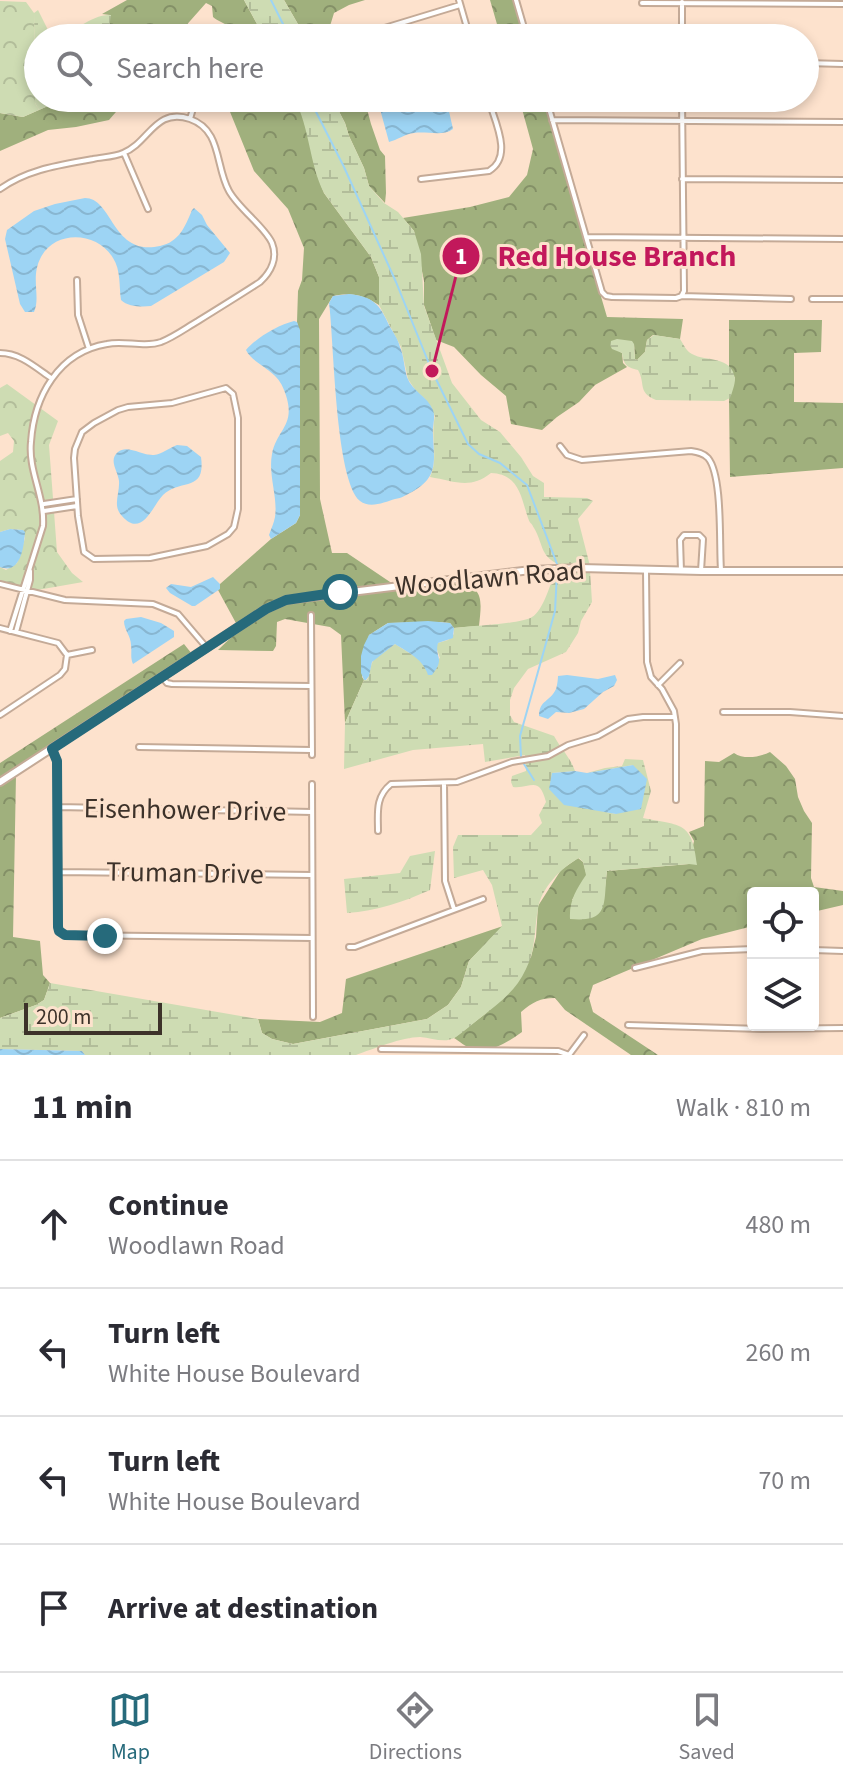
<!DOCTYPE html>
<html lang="en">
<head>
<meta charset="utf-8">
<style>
	:root { --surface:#fff; --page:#f7f7f7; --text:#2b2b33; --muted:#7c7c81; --line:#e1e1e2; --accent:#266a7b }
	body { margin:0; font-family:"Source Sans 3",sans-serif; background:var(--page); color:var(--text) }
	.controls { position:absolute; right:24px; bottom:24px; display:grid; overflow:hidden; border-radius:8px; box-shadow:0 4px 12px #0003 }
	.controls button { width:72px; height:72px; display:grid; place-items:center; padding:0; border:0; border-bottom:2px solid var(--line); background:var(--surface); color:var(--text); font:40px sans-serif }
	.scale { position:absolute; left:24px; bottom:20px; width:138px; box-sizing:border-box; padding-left:8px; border:4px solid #3d322a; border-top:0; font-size:22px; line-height:28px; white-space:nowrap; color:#3d322a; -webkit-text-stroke:6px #fde2cd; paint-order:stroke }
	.stop { position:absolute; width:24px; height:24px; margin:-18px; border:6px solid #266a7b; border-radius:50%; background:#fff }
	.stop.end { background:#266a7b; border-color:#fff; box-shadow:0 2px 8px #0008 }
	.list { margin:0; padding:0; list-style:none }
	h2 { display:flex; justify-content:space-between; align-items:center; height:104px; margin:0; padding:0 32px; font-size:34px }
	h2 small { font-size:26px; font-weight:400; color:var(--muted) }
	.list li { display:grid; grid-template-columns:52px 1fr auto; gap:24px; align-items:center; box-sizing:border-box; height:128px; padding:0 32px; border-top:2px solid var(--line) }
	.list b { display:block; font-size:30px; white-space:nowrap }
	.list p { margin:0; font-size:26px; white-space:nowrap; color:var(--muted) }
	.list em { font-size:26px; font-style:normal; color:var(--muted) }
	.icon { flex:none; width:44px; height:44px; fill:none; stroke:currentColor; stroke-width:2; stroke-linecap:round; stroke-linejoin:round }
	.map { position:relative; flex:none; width:843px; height:1055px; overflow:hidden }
	.search { position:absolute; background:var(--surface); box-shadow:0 4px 12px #0003; left:24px; right:24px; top:24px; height:88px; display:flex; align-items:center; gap:20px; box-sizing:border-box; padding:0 28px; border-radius:44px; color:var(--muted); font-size:30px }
	.sheet { height:616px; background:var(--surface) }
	nav { display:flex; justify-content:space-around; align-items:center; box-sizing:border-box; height:112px; border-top:2px solid var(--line); background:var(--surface); font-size:22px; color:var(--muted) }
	nav a { display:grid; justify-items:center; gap:4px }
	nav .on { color:var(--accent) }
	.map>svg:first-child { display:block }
</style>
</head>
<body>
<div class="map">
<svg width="843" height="1055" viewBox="0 0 843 1055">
	<defs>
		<pattern id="forest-crowns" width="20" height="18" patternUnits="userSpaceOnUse" patternTransform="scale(2)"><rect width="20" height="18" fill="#a0b07d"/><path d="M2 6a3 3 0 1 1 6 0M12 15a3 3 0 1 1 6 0" fill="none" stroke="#849067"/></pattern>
		<pattern id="wetland-marsh" width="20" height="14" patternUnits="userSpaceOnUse" patternTransform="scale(2)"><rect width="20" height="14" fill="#cedcb3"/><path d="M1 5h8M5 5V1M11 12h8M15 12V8" fill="none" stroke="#b2bd9a"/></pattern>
		<pattern id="park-crowns" width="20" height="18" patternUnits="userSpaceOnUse" patternTransform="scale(2)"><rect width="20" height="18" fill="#cedcb3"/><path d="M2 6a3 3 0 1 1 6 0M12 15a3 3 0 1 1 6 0" fill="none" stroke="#b2bd9a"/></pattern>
		<pattern id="water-waves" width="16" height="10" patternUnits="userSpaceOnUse" patternTransform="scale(2)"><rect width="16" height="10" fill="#9dd4f4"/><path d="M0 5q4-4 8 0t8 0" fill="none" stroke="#88b6d1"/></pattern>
	</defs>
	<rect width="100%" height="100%" fill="#fde2cd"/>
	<path fill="url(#forest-crowns)" d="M127,0H244L257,24L262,38H241C234,25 223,25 213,17L212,6L206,3L175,38H105L109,29L110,15L102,14Z
		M284,0H365L349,5L334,13L330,26L332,38H306Z
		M490,0H513L524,38H501Z
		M66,98H132L122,105L109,120L76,127L48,130L0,151V113L23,117Z
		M228,98H294L301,110L315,162V169L324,193L371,257L379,277V305C363,295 352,292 333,296L319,319L320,499L332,553H347L393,584L285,598L264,607L237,625L218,590L220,584L271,539L296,523L300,515V344L297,322L298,291L302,280L304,248L288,209L254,171L226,102Z
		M332,98H364L371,124L380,150L385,156L386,193L385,203L369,186L364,168L349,136L345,123Z
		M519,98H543L607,317L683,319L680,339L653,335L647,340L645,352L637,360L635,359L634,344L617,350L622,353L623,363L627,367L595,385L579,402L557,417L542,430L511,424L506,396L481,375L454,347L436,340L424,305V281L414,231L403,218L470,207L509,197L527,175L533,149Z
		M729,320H822L821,352L794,353V402L843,403V468L730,477L729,399L735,378L729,367Z
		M454,581C484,587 482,598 479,626L454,628L450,623L439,622L388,623L369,635L362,677L364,680L345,723L341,635L330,627L285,619L277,622L276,646L273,651L218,650C239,629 259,614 286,603Z
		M184,644L192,654L0,779V763Z
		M770,752L786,766L795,779L798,797L804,811L812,823L811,878L814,887L843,891V905L813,912V893H753V926L702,939L593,985L589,998L593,1012L658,1055H631L565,1010L555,998C540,998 533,1002 521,1012L522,1032C508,1042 489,1054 472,1049C466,1047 459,1041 454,1038L485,1014L531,957L536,937L538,906L561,870L578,858L583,862L587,876L572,900L604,896L607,871L689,864L694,841L689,832L704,826L705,761L719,762L734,753C744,760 760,757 770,752Z
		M16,775L13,937L40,941L43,975L50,983L44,1000L36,1005L0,1018V785Z
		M503,926L469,961L461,987L448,1005L427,1019L293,1044L272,1039L262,1033L258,1019L320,1022L342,1013L346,979Z"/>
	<path fill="url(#wetland-marsh)" d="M244,0H284L306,38H262L257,24Z
		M38,10L52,38C73,35 90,14 111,15L109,29L105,38H38V98H66L39,110L35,103L34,13Z
		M294,98H332L345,123L349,136L364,168L369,186L384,203L398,212L414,231L421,254L424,306L452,383L481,420L500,432L521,457L533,476L544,483V497L587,498L593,501L578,519L590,566H557L558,564C540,556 543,543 534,528C530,520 531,526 528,518C521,497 519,474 491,473C470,490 454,481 430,477C439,459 430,436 435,416L424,398L416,391L408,379L401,347L379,305V277L371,257L324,193C309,163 310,128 294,98Z
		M654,335L680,339C684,345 686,351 692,354C706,362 732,355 735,379C735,384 732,393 730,398L724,401L656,400C637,392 646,384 638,370C627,367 624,366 622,353L612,349L610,345L611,341L617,339L632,341L634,344L635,359L637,360L645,352L647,340Z
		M555,571H590L592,602L581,621L578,633L566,652L528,669L514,688L510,700V715L514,722L554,736C561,749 570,757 575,771L552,773L602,811L616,814L633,765L587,773L605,768L622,766L625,759L643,760L651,791L643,818C682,826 692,821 697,865L689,864L607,871C603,902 611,923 570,919C569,901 576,890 586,875L583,862L579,858C561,868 541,888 538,909C534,930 536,950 526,969C516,991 499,1003 480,1018C472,1024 465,1031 456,1037C445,1044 433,1038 420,1037C402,1037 373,1049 356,1055H85L82,1051L0,1049V1018L36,1005L44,1000L50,983L258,1019L262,1033L272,1039L293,1044L427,1019L448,1005L461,987L469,961L502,926L492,885L483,870L454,878L453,847L458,835H531L542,823L539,815L546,802C539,775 531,789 513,787L511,782L512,776L526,771L525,755L485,762L483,744L413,750L344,769L345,723L364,680H367C370,675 370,666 373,661C377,654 389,649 395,644L419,659L425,667L440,658L436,647L438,643L448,640L454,634V628C469,626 522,624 532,617C543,611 551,583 555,571Z
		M435,851L430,890C403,902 377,911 347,913L344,879L400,873L410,856Z"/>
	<path fill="url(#park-crowns)" d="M0,1L26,2L34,13L35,103L39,110L23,117L0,113Z
		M7,384L58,421L49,445L57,552L72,573L83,582L26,592L0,583V567L6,570L17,563L20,555L25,538L23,530L10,529L0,532V461L13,452L14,441L8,433L0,436V388Z"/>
	<path fill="url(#water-waves)" d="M377,98H446L453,129C442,137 428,131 414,133C405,134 397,140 389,142Z
		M85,198C113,198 112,257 160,246C179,242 185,227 192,210L194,208L202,215L207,225L230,253L224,262L151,306C142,307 128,307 121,300C119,287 121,270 113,258C98,232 56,229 41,257C30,277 41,297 34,312H25L20,304L5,239L7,230L34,211L55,204Z
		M349,294C373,297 379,303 389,325C393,332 398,339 400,347C404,356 404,367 407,377C412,391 428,397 433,410C436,418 432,426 433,434C434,461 439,477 412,492C406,495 402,498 395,499C385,502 370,509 360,501C335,480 334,340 329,303L333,296Z
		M294,321L297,322L300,330V515L296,523L271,539L269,535C271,529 274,523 275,517C278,497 268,475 272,454C277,428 298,425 284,390C277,369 253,365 246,350C256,338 278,325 294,321Z
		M177,445L187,446L201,457C206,493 180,478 163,495C153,505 142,539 122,516C112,506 120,493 119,481C118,471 108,460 118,452C127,444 143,456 154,455C162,454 169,448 177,445Z
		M10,529L23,530L25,532C24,548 20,575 0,567V532Z
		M213,577L220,584V589L195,606H192L170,593L166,588L171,584L191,587Z
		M141,617L161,623L174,631V637L133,664C130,657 132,653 131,645C131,636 124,630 124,621L126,619Z
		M428,621L450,623L454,628L453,638L438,643C434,657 446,658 432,675H428C423,659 409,653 395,644L372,662L369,676L366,680H364L361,673V656L364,645L369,635L388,623Z
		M567,675L598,679L615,675L617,680L614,686L603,692L584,709L569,713L556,712L548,719L539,716C539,700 550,702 556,689C557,687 558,679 558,676Z
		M633,765L647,779L641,809L616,814L564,805L549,789L552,773L575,771L587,773Z
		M0,1049L82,1051L85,1055H0Z"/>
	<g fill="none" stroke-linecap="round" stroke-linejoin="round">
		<path stroke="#9dd4f4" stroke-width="2" d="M271,0L290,38
			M309,98L344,167L396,282L432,371L468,444L479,454L500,463L527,485L557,564
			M521,757L520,736L555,611L557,573
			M524,764L534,780"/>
		<defs>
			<path id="street" d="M459,0L470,38
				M516,0L527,38
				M642,3L843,4
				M368,33L460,5
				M682,38V2
				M805,63L843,64
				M546,98L602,292L606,296L612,297L676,298L682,296L791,299
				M682,98L684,291L682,295
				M190,119L196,98
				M552,120L843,122
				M124,153L148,209
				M421,179L489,171C514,156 494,120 488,98
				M682,179L843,180
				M0,189C28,169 60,165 93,159C102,157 114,157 123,153C149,143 155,107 190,119C222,130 215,166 229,191C239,209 265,227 272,243C278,258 271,272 260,282C240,295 219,308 198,321C186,328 174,337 161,342C144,348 124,340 107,344C58,352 34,397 31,442C28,471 45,496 43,526L10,631
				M586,237L843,239
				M77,280L78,315L89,349
				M812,299H843
				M0,353C20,353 35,367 51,378
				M226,388L233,394L238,418V509L234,527L228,534L207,546L150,558L94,559L84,552L78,516L74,458L75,449L82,432L94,423L118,410L128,407L172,403Z
				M560,446L567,455L582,460L691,451C698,452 703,453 708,458C723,476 719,545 721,570
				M44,504L77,499
				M44,511L77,506
				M646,571L647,662L651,677L662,689L674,711L676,724V800
				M681,571L680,540L684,535H699L703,539L701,571
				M0,584L65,600L153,604L178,614L207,648
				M311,615L312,755
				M0,628L58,643L67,655L65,669L60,675L0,715
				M16,632L30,580V571
				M67,655L92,650
				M162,677L167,683L172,684L311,686
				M658,685L680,663
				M723,712H790L843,716
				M139,747L311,750
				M52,749L57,761L59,931L65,935L312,938
				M444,783L445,881L454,909
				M312,784L313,1017
				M58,807L312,812
				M378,831C378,813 375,797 391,784L457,782L512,762L548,756L568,745L598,736L628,719L643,717H675
				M58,872L312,875
				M349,947H355L483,899
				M813,950L843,951
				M635,968L702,951L753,949
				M628,1025L761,1029L843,1028
				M381,1049L558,1051L569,1055L584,1035"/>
			<path id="secondary" d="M0,782L266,609L286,600L531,570L581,568L701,571H843"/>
		</defs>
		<use href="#street" stroke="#c4aa97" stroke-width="8"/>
		<use href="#secondary" stroke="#c4aa97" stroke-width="10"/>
		<use href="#street" stroke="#fff" stroke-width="4"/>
		<use href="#secondary" stroke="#fff" stroke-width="6"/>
	</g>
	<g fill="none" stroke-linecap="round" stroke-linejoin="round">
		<path stroke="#266a7b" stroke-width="10" d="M105,936L65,935L59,931L58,927L57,761L52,749L266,609L286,600L340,592"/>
	</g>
	<g text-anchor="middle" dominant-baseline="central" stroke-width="6" stroke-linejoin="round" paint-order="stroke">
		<g font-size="28" fill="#3d322a" stroke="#fde2cd">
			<text transform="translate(490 578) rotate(-5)">Woodlawn Road</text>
			<text transform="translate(185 810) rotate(1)">Eisenhower Drive</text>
			<text transform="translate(185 873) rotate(1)">Truman Drive</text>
		</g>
	</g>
	<path fill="none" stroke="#c2185b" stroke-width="3" d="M432 371L461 256"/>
	<g fill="#c2185b" stroke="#fde2cd" stroke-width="3">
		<circle cx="432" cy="371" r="8"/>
		<circle cx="461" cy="256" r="20"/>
	</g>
	<g font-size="24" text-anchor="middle" font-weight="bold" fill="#fff">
		<text x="461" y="264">1</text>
	</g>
	<g font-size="30" text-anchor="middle" font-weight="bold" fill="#c2185b" stroke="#fde2cd" stroke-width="6" stroke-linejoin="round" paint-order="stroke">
		<text x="617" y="266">Red House Branch</text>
	</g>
</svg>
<div class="controls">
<button><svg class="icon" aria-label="locate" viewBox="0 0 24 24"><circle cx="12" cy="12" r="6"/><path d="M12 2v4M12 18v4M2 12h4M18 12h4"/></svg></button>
<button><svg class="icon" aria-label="layers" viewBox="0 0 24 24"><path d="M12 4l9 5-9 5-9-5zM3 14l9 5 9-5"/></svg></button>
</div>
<div class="scale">200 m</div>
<div class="stop" style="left:340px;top:592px"></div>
<div class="stop end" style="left:105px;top:936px"></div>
<div class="search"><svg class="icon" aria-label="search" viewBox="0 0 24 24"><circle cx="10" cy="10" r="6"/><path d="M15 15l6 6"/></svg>Search here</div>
</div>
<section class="sheet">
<h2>11 min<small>Walk · 810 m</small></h2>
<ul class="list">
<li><svg class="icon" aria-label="ahead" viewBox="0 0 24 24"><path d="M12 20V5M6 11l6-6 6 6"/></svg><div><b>Continue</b><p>Woodlawn Road</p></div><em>480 m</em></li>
<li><svg class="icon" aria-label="left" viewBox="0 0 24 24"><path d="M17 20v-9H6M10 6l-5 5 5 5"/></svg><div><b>Turn left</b><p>White House Boulevard</p></div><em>260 m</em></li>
<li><svg class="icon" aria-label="left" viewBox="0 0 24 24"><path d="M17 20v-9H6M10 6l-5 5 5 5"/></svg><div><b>Turn left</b><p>White House Boulevard</p></div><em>70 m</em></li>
<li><svg class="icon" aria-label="arrive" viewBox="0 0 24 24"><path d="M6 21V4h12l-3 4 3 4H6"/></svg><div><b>Arrive at destination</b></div></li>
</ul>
</section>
<nav>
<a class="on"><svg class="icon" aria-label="map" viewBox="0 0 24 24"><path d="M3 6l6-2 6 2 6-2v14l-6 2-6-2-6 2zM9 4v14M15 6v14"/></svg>Map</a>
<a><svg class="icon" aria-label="directions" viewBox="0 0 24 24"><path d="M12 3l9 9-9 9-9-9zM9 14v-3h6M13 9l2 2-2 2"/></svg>Directions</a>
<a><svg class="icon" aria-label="saved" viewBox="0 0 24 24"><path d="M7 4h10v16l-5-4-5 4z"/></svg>Saved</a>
</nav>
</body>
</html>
